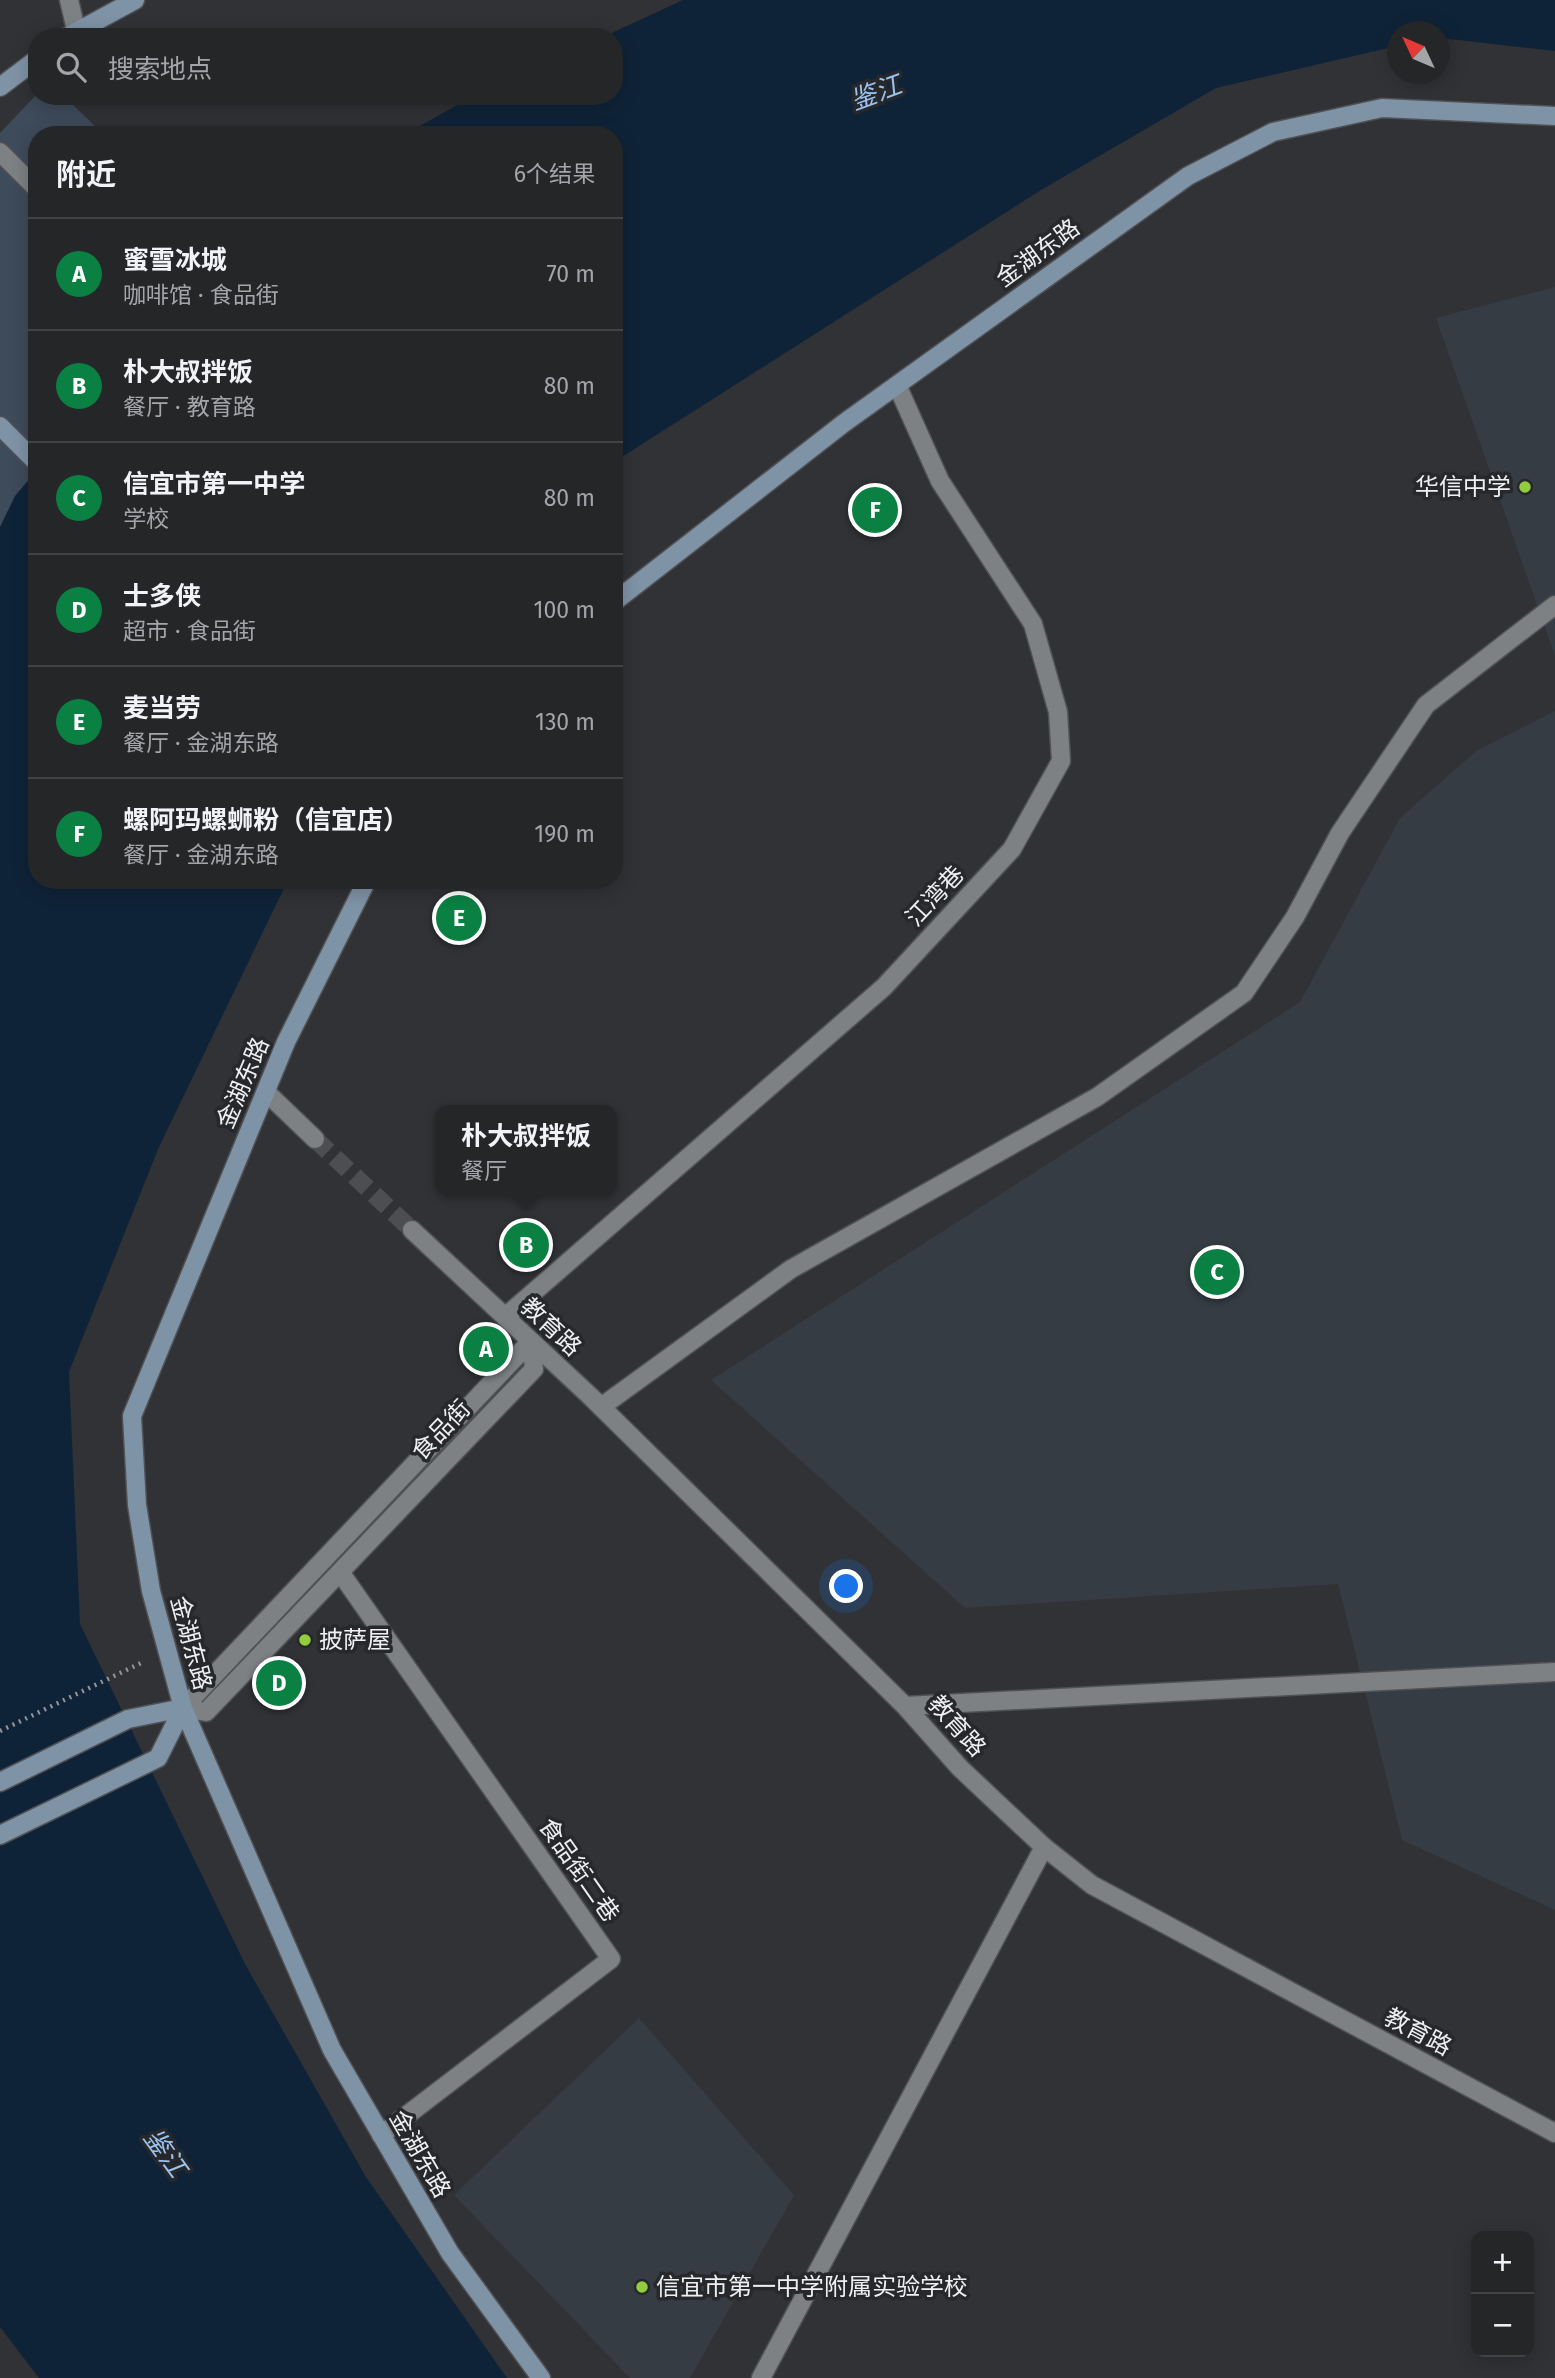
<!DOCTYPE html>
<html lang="zh">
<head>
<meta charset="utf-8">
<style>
	:root { --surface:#242628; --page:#303234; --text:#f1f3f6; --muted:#a3a5a8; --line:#414345; --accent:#0b8043 }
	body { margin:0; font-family:"Fira Sans","Noto Sans SC",sans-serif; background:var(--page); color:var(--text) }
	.controls { position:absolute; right:21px; bottom:21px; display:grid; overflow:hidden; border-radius:14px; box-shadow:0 4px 18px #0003 }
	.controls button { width:63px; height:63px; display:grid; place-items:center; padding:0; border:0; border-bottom:2px solid var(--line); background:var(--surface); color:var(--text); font:35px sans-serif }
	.compass { position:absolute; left:1387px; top:21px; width:63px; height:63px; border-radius:50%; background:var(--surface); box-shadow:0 4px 18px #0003; rotate:314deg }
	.you { position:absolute; left:847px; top:1587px; width:24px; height:24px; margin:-18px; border:5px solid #fff; border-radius:50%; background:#1a73e8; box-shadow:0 0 0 10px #1a73e833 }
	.badge { display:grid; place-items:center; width:46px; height:46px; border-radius:50%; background:var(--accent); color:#fff; font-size:23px; font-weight:700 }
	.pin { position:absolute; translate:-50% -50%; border:4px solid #fff; box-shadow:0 2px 7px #0006 }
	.popup { position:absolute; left:435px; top:1105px; width:182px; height:91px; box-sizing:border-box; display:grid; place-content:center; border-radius:14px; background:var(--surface); filter:drop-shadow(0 2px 5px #0005); font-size:23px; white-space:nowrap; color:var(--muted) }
	.popup b { font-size:26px; color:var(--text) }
	.popup::after { content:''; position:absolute; left:50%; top:100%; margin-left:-14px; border:14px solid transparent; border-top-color:var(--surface) }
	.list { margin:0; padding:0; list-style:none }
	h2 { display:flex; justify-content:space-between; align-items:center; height:91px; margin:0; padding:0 28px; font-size:30px }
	h2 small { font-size:23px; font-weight:400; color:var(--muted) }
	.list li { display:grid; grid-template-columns:46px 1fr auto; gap:21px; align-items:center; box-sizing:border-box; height:112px; padding:0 28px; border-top:2px solid var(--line) }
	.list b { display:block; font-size:26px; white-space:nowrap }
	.list p { margin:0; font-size:23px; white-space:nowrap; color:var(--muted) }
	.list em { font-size:23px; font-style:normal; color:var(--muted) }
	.icon { flex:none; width:38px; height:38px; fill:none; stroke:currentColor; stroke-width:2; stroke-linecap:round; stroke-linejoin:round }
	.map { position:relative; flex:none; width:1555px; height:2378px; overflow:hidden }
	.search { position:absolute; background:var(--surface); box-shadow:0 4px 18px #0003; left:28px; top:28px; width:595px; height:77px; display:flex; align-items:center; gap:18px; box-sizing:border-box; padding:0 24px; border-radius:28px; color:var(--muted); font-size:26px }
	.panel { position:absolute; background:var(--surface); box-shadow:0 4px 18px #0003; left:28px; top:126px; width:595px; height:763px; border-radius:28px }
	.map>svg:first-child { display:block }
</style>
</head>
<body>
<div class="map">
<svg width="1555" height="2378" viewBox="0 0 1555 2378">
	<rect width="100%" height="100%" fill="#303235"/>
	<path fill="#353c44" d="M1555,287V656L1436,318Z
		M1555,711V1910L1402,1840L1338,1584L965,1608L711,1380L1300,1002L1400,818L1476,751Z
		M639,2018L794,2195L690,2378H630L454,2195Z"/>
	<path fill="#3e4b5a" d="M37,94L64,96L104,135H37V568L0,533V133Z"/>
	<path fill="#0f2338" d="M683,0H1555V51L1440,38V32H1398L1397,46L1216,88L1041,190L614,462V135H404L473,96H614V37H603Z
		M37,470V880H288L159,1147L69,1372L80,1624L245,1964L366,2177L507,2378H39L0,2327V527L15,496Z"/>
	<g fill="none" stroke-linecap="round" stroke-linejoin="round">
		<path stroke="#4c4e51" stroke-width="18" stroke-dasharray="18 9" stroke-linecap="butt" d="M315,1139L412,1230"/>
		<defs>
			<path id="service" d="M69,0L76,30
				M0,152L37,189
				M505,1317L884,987L1012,849L1061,761L1058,712L1033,624L940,481L897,385
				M601,1407L791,1269L1097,1097L1244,993L1295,917L1340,833L1426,705L1555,605
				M340,1572L611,1959L381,2135"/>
			<path id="minor" d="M761,2378L1044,1847"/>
			<path id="tertiary" d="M266,1092L315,1139
				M412,1230L590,1396L905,1706L960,1768L1044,1847L1092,1885L1555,2133
				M905,1706L1555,1672
				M183,1708L206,1712L534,1369L531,1341
				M183,1708L531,1341"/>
			<path id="secondary" d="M67,37L135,0
				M0,87L37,59
				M0,426L37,463
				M614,602L844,423L1188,176L1273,132L1382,108L1555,116
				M367,880L286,1042L132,1416L137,1505L151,1591L183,1708L332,2050L450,2253L541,2378
				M0,1782L128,1719L183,1708
				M0,1835L158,1758L183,1708"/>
		</defs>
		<use href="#service" stroke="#505154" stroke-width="21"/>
		<use href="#minor" stroke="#505154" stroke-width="21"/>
		<use href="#tertiary" stroke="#505154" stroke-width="21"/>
		<use href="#secondary" stroke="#505154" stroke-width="21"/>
		<path stroke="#939497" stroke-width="4.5" stroke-dasharray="2 5" stroke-linecap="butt" d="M0,1731L141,1663"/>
		<use href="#service" stroke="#7d8184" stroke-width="18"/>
		<use href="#minor" stroke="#7d8184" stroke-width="18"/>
		<use href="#tertiary" stroke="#7d8184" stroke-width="18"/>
		<use href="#secondary" stroke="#7f93a7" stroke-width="18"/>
	</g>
	<g fill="#93cc3d" stroke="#26282b" stroke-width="2.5">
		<circle cx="1525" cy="487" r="7"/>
		<circle cx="305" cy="1640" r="7"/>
		<circle cx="642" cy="2287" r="7"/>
	</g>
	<g text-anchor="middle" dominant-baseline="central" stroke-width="7" stroke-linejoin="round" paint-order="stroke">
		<g font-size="24" fill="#eeeff1" stroke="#26282b">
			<text transform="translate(1038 253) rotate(-36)">金湖东路</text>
			<text transform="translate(935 896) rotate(-47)">江湾巷</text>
			<text transform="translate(243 1083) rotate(-67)">金湖东路</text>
			<text transform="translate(551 1327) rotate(43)">教育路</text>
			<text transform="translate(441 1430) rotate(-46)">食品街</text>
			<text transform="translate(191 1643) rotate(75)">金湖东路</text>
			<text transform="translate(957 1726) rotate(48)">教育路</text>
			<text transform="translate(579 1870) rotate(55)">食品街二巷</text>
			<text transform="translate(1418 2032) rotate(28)">教育路</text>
			<text transform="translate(420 2154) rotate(60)">金湖东路</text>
		</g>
		<g font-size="24" fill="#eeeff1" stroke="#26282b" text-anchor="start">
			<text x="1511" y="487" text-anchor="end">华信中学</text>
			<text x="319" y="1640">披萨屋</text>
			<text x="656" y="2287">信宜市第一中学附属实验学校</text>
		</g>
		<g font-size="26" font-style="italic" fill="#9ac3f0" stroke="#26282b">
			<text transform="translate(876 93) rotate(-20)">鉴江</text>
			<text transform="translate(165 2153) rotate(54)">鉴江</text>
		</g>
	</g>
</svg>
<div class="controls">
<button>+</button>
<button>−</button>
</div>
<svg class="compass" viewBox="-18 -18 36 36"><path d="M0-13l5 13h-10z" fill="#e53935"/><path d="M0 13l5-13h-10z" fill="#a3a5a8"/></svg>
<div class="you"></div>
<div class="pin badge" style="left:486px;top:1349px">A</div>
<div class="pin badge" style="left:526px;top:1245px">B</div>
<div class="popup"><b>朴大叔拌饭</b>餐厅</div>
<div class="pin badge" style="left:1217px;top:1272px">C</div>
<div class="pin badge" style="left:279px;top:1683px">D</div>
<div class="pin badge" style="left:459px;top:918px">E</div>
<div class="pin badge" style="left:875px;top:510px">F</div>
<div class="search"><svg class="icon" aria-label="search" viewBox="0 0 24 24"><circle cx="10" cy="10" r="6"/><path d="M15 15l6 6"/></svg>搜索地点</div>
<section class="panel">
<h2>附近<small>6个结果</small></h2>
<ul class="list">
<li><span class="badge">A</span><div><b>蜜雪冰城</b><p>咖啡馆 · 食品街</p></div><em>70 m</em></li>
<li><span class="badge">B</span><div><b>朴大叔拌饭</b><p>餐厅 · 教育路</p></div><em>80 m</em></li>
<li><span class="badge">C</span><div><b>信宜市第一中学</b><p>学校</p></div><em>80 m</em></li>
<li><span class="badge">D</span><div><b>士多侠</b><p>超市 · 食品街</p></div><em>100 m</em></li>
<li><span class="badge">E</span><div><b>麦当劳</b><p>餐厅 · 金湖东路</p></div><em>130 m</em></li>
<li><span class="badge">F</span><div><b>螺阿玛螺蛳粉（信宜店）</b><p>餐厅 · 金湖东路</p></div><em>190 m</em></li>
</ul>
</section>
</div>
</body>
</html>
